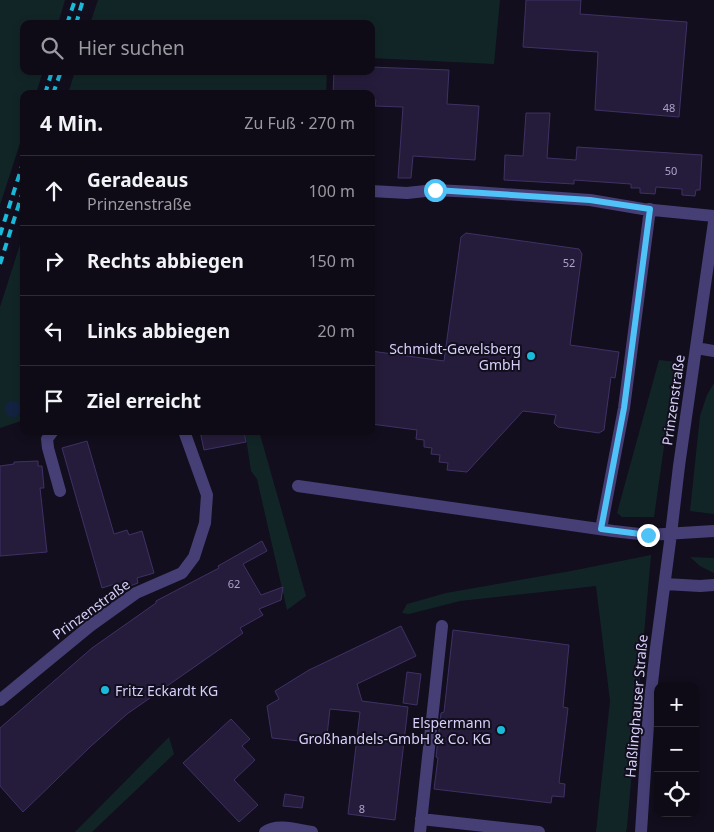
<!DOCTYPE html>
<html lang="de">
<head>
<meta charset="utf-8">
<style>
	:root { --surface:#0e0a16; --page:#17131f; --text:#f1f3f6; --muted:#9b9aa1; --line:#2e2b35 }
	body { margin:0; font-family:"Noto Sans",sans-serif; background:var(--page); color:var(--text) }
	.controls { position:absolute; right:15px; bottom:15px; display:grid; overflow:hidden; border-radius:10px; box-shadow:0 2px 8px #0003 }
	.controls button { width:45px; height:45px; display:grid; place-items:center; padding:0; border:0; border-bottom:1px solid var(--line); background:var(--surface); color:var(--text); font:25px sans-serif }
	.stop { position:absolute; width:15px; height:15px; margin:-11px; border:4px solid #4fc3f7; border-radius:50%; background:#fff }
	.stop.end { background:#4fc3f7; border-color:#fff; box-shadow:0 1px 5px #0008 }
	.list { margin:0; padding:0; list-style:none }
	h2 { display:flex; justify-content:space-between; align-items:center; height:65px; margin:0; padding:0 20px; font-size:21px }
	h2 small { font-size:16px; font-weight:400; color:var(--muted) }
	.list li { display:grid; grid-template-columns:32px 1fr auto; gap:15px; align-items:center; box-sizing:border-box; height:70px; padding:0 20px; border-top:1px solid var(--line) }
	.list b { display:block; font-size:19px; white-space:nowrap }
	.list p { margin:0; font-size:16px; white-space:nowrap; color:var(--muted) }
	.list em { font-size:16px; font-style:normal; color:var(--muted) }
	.icon { flex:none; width:28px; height:28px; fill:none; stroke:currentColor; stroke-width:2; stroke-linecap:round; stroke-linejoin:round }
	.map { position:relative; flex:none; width:714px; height:832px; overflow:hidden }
	.search { position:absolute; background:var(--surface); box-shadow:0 2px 8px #0003; left:20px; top:20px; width:355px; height:55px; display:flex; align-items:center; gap:12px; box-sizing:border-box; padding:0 18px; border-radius:10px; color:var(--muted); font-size:19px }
	.panel { position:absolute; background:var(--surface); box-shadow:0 2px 8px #0003; left:20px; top:90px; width:355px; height:345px; border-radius:10px }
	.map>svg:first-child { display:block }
</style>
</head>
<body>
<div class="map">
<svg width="714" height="832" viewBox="0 0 714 832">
	<rect width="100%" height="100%" fill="#120e1d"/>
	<path fill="#122526" d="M0,0H65L58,24H24V71H43L36,94H24V131L0,205Z
		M98,0H500L494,64L371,58V24H90Z
		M75,71H327L326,94H68Z
		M24,232V420L0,428V307Z
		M659,360L676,362L654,517H622L617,513Z
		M714,383V514L690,511L700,416L707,395Z
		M245,431H259L306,596L287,610L257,479L251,471Z
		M651,555L627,827L626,832H596L610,701L596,586L460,601L409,614L402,613L407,604L446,593L571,571Z
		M690,557L714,558V573L700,566Z
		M169,737L174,754L92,832H75Z"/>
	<path fill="#142241" d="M5 409a8 8 0 1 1 16 0a8 8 0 1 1-16 0Z"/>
	<path fill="#251c3b" stroke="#3f3165" d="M526,0H581L580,14L687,22L679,117L595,110L598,52L523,47Z
		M371,67L449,70L447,104L479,106L475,160L413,156L411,178H398L403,107L375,106L376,100H371V94H333L334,71H371Z
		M526,113H550L547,158L576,160L577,147L702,155L700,190H696L695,196L682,195V189L656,187L655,194L640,193V188H631V184L574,180V184L504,180L505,155L523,156Z
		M466,233L579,249L582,254L570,345L619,352L615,378L611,377L604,430L599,433L558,427L554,423L556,415L523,411L467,472L447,470L448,463L439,462L440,455L431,454L432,448L424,447V440L416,439L417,430L371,424V351L444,361L461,237Z
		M200,431H244L246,442L204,450Z
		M87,441L114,534L127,530L129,535L142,531L154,573L137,578L138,583L120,590L118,583L102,588L62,448Z
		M38,461V466H42L44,488H40L47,552L0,556V466L14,464V462Z
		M262,541L267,551L243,564L261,595L283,587L281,600L259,609L263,615L240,628L243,633L127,714L90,747L23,812L0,786V728L92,648L156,603V601L219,568L218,566Z
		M401,626L416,656L357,684L362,701L408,707L395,820L348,814L360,712L330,709L326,744L272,738L267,706L279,699L275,691L309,670Z
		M453,630L569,645L563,707L568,708L559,783L565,784L564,797L552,796L551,803L434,789L438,758L436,757L441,713L444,712Z
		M407,672L421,674L417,705L403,703Z
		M231,719L250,739L242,746L255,760L234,780L258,805L239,822L183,763Z
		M285,794L304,797L302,808L283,806Z"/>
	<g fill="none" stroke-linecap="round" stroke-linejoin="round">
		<path stroke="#453f76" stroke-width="12" d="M371,191L407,193L435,190L475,192L590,200L643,209L714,216
			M696,348L714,351
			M53,431L47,439L48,448L60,491
			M298,486L613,531L648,535L714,531
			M601,529L624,408L650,209
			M665,584L700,586L714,585
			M0,700L90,626L136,593L182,573L194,557L205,523L207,495L184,431
			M421,819L539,832
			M265,832C277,823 298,830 312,832
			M420,832L442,626
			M641,832L649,709L656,648L671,534L679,466L714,222"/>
		<path stroke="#1abadb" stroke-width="4" stroke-dasharray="8 6" stroke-linecap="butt" d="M67,24L75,0
			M76,24L83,0
			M45,94L52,71
			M53,94L61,71
			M0,235L24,160
			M0,264L24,188"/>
	</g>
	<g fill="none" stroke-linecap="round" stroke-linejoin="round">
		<path stroke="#4fc3f7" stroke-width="6" d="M435,190L590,200L650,209L624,408L601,529L648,535"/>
	</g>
	<g fill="#1abadb" stroke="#120e1d" stroke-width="2">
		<circle cx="531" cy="356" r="5"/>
		<circle cx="105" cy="690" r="5"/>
		<circle cx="501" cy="730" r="5"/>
	</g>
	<g text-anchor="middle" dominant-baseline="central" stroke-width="4" stroke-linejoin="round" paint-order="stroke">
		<g font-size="11" fill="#aaa3ca">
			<text x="669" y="107">48</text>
			<text x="671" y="170">50</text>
			<text x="569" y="262">52</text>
			<text x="234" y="583">62</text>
			<text x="362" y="808">8</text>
		</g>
		<g font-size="14" fill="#d7d0f9" stroke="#120e1d" text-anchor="end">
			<text x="521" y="348">Schmidt-Gevelsberg<tspan x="521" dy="16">GmbH</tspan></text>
			<text x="115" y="690" text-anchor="start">Fritz Eckardt KG</text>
			<text x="491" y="722">Elspermann<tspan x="491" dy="16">Großhandels-GmbH &amp; Co. KG</tspan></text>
		</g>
		<g font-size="14" fill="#d7d0f9" stroke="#120e1d">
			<text transform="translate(673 400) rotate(-82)">Prinzenstraße</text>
			<text transform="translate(91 609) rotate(-36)">Prinzenstraße</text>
			<text transform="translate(636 706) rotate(-85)">Haßlinghauser Straße</text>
		</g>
	</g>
</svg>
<div class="controls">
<button>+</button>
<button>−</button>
<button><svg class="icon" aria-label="locate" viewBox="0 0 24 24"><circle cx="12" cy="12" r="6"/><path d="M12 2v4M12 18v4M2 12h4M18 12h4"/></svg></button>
</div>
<div class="stop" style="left:435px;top:190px"></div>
<div class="stop end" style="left:648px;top:535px"></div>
<div class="search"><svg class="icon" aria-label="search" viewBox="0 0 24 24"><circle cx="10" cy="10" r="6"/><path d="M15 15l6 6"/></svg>Hier suchen</div>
<section class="panel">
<h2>4 Min.<small>Zu Fuß · 270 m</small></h2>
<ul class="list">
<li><svg class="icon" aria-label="ahead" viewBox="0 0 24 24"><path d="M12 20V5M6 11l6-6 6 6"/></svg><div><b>Geradeaus</b><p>Prinzenstraße</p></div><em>100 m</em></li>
<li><svg class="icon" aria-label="right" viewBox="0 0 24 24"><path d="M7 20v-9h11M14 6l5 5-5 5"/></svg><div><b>Rechts abbiegen</b></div><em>150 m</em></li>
<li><svg class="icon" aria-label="left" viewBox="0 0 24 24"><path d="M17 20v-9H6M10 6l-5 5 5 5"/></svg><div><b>Links abbiegen</b></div><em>20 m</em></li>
<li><svg class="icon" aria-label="arrive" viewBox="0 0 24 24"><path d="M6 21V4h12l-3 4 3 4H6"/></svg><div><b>Ziel erreicht</b></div></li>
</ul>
</section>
</div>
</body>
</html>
